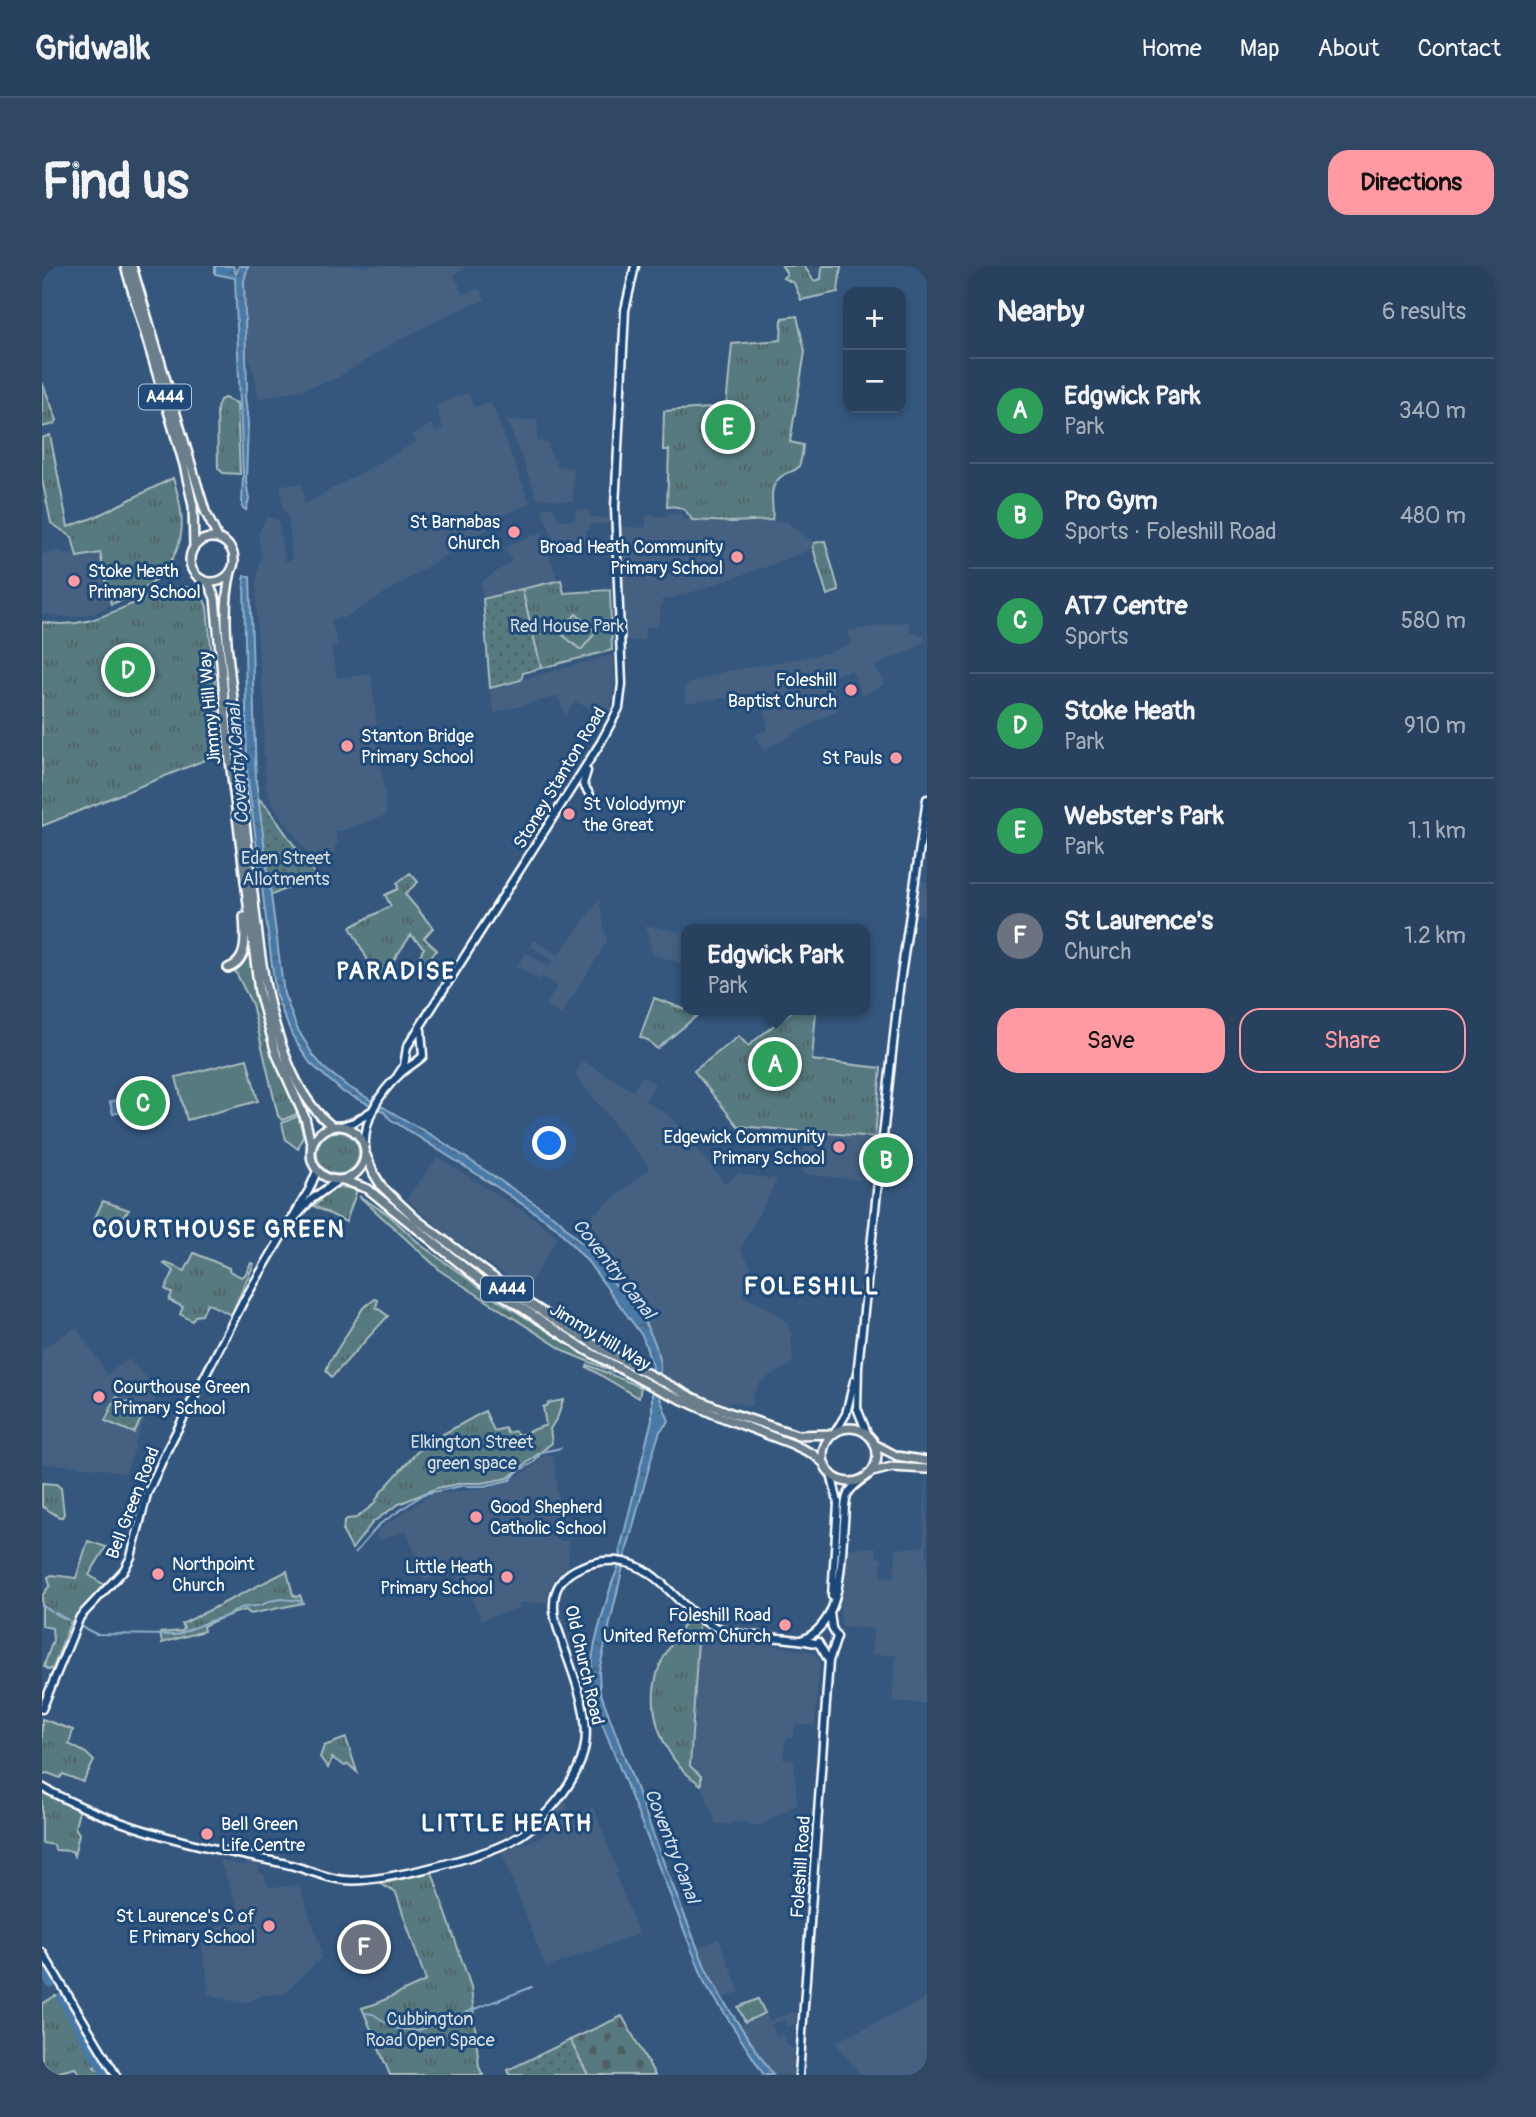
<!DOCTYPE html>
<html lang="en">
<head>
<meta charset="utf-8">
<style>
	:root { --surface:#28415e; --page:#304864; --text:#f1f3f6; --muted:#a5afbc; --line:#445a73; --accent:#ff9aa2 }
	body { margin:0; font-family:Pangolin,sans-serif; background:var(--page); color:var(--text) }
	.controls { position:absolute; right:21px; top:21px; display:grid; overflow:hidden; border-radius:14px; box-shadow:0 4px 10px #0003 }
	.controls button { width:63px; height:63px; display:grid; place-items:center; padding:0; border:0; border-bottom:2px solid var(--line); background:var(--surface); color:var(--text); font:35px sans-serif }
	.you { position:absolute; left:508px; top:878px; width:24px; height:24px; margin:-18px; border:5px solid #fff; border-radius:50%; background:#1a73e8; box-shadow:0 0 0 10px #1a73e833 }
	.badge { display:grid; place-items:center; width:46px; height:46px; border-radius:50%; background:var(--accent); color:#fff; font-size:23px; font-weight:700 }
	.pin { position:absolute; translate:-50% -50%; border:4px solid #fff; box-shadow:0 2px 7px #0006 }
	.popup { position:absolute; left:639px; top:658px; width:189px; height:91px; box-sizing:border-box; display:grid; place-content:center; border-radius:14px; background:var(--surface); filter:drop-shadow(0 2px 5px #0005); font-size:23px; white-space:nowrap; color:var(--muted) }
	.popup b { font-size:26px; color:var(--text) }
	.popup::after { content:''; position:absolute; left:50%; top:100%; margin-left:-14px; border:14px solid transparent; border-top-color:var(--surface) }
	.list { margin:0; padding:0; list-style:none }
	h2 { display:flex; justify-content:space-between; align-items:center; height:91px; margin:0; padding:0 28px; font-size:30px }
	h2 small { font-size:23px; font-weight:400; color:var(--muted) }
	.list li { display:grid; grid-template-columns:46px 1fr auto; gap:21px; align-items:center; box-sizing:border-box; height:105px; padding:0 28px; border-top:2px solid var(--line) }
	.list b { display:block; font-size:26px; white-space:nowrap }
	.list p { margin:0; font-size:23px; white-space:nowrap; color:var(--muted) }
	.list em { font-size:23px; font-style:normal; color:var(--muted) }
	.actions { display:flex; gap:14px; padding:21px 28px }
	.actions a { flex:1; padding:16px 0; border:2px solid var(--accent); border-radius:21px; text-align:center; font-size:24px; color:var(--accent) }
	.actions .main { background:var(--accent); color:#111 }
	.map { position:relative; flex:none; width:885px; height:1809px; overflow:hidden; border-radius:21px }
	header { display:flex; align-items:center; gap:42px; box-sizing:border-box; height:98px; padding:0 35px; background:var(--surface); border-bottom:2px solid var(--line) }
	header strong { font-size:33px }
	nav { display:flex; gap:38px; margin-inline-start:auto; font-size:24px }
	.intro { display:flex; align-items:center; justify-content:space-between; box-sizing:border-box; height:168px; padding:0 42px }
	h1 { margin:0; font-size:49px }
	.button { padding:18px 32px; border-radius:21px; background:var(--accent); color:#111; font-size:24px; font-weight:700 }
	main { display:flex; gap:42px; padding:0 42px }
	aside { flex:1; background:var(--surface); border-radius:21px; box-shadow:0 4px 10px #0003 }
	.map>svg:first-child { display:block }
</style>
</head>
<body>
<header>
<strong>Gridwalk</strong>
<nav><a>Home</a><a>Map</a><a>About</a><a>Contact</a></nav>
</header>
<div class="intro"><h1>Find us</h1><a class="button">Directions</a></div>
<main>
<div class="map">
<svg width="885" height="1809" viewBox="0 0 885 1809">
	<defs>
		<pattern id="grass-tufts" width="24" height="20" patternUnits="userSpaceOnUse" patternTransform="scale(1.75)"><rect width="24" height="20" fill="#567a7f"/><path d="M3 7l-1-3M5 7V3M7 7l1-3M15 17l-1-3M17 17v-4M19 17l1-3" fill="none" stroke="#506163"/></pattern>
		<pattern id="forest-crowns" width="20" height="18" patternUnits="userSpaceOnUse" patternTransform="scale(1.75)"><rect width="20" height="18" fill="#567a7f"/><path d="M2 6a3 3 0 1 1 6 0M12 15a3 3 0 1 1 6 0" fill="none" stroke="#506163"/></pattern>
		<pattern id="cemetery-stones" width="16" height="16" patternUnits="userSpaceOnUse" patternTransform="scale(1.75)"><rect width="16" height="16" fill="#567a7f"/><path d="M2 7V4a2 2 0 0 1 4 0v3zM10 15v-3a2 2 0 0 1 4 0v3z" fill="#506163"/></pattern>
		<pattern id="garden-dots" width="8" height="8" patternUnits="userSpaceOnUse" patternTransform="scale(1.75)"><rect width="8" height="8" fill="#567a7f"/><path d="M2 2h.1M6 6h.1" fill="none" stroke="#506163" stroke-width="1.8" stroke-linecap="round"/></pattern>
		<pattern id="water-ripples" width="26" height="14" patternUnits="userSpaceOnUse" patternTransform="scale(1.75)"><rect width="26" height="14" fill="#4a79a6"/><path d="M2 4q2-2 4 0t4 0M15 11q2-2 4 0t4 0" fill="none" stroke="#4b6279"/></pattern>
	</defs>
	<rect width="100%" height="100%" fill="#35577e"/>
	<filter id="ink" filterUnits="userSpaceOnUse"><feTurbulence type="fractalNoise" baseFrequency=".0143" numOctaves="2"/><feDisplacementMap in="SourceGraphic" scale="14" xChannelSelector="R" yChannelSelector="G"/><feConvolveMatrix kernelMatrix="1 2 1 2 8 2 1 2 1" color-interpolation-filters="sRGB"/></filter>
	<g filter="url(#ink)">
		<path fill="#446081" d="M206,0H426L412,8L421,28L437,22L443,34L414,45L355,75L293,113L259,124L216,133L214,115L204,82L202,15Z
			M426,127L432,141L449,136L488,238L445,255L446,263L319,342L301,353L298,351L289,354L296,378L289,381L295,412L329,408L345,549L293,567L296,577L293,581V587L272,596L239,551L228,533L224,521L221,474L223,441L217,396L215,365L214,315L219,290L216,269L224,251L236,254L243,295L250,294L247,254L241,242L238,219L260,218L263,238L374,176L371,169L390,158L393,166L401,163L394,139Z
			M465,154H496L495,175L507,177V188L511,189L510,194H514V200L532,202L531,236L495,232Z
			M502,241H512L516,253L522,254H533L534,243L547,244L548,251L567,252L566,258H548L547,264H544L546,277L516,285L500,244Z
			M625,248H639L641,253L745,256L772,277L771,282L733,298L642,329L620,334L616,360L603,362V374L584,375L578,260L600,262L604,260V249L625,251Z
			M500,266L515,314L441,333L439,316L470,295L462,281Z
			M15,285L35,291L58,287L69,338L54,347L39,350L26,351L0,348V288Z
			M868,355L867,367L882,369V375L871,383L833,400L843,418L820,430L810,404L787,411L797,443L721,485L713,469L726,464L721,430L687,437V433L681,432L643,437V419L681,406L785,387L809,378L805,365Z
			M570,389L573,413L568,447L562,444L561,447L533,436L523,451L516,430L452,447L448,422Z
			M877,614L885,616V650L872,646Z
			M557,634L565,676L519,749L504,739L515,720L500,710L497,714L475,700L484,686L507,701L511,695L488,680L492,674L516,689Z
			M604,659L644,667V699L610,688Z
			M541,795L591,825L600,810L613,818L603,834L628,850L683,917L698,906L703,909L735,913L698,984L709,1000L700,1030L725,1041L745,1056L749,1069L751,1093L748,1100L729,1109L717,1118L711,1129L710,1139L706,1141L693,1136L685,1138L644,1122L618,1109V1097L613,1077L599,1048L572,1017L569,1008L532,968L542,959L541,957L608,902L533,809Z
			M764,864L833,871L829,915L760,908Z
			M396,891L495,954L516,971L484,1024L403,967L364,933Z
			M34,1061L65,1108L87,1093L118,1126L110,1136L92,1179L94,1180L83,1208L63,1203L0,1197V1083Z
			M503,1189H511L513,1201L517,1242L514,1274L527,1275L526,1302L519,1306L511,1316L506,1326L505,1337H477L478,1342L439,1354L430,1333L410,1305L382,1315L365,1265L336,1274L334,1265L389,1228L445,1222L470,1214L489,1202Z
			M883,1216H885V1438L850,1435L854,1390L830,1388L831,1363L799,1361L798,1344L805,1283L834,1281V1291L840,1292L839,1310L852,1311L854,1283L882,1280Z
			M657,1359L670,1366L696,1374L767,1385L774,1388L778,1395L773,1460L754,1459L750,1473H744L741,1493L752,1494L755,1538L720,1559H706V1557L690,1556V1558H674L659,1519V1510L648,1500Z
			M523,1535L528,1548L552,1542L576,1606L573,1608L597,1668L504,1702L459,1585L502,1570L503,1559Z
			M177,1594L203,1600L205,1596L218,1599L217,1607L221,1608L228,1622L257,1619L278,1680L279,1692L242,1728L220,1729L201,1738L166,1728L165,1709L158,1667L201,1653Z
			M677,1673L698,1726L680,1733L655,1682Z
			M885,1732V1809H819L793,1776Z
			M751,1746L755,1747L754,1757L745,1761L742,1754L730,1758L734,1770L741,1768L746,1781L751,1782L752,1804L750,1809H731L698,1759L724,1748L727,1755Z"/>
		<path fill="url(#grass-tufts)" stroke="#aabcbf" stroke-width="2" d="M740,0H762L772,15L779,13L780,0H799L796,26L759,34L752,17L741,12L745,8Z
			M755,50L763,86L748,176L761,179C758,218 749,196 734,216C726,227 733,242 730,254L690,256L650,254C644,243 638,239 625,241L627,184H621L622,145L684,141L690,78L739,74L740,52Z
			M0,116L15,154L13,158L0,161Z
			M182,132L195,137L198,208L181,207L176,202L175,142L178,134Z
			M8,169L26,261L53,251L131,212C144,252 146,283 113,314C100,325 86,333 69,338L58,287L35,291L30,271L9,257L0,213V172Z
			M783,275L797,325L785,329L771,282L772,277Z
			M519,314L522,327L568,324L570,384L499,402L480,323Z
			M140,321C155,320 160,327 165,341L180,487L0,560V356C55,367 89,330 140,321Z
			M368,607L376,616L363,628L391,662L382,672L395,684L384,696L377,691L382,682L369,669L337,715L308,661L349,640L343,629L356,623L355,617Z
			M205,680L207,681C215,742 229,780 253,836L251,837L255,848L240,854L236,850L210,738L192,703Z
			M612,732L657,748L615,783L606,774L598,771Z
			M751,744H774L770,794L839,802L833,871L696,860L652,805L697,770L706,780Z
			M256,850L261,869L256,883L244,874L240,857Z
			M275 887a21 21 0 1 1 42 0a21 21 0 1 1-42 0Z
			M299,921L315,924L304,956L272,940L278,935V930L286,924Z
			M61,935L87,944L63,970L52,954Z
			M152,987L187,1002V1005L199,1011L203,1009L209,997L212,998L189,1049L165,1037L160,1049L153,1050L150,1055L138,1048L141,1041L127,1034L130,1027L123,1023L132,1005L122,998L124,997L143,1005Z
			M333,1033L336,1034L334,1041L346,1050L290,1111L284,1105L287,1097L321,1042Z
			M74,1131L103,1145L92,1167L63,1155Z
			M521,1134L516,1150L508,1163L510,1177L466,1212L440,1217H421L395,1222L357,1238L331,1256L310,1283L301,1266L302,1256L305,1253L314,1252L331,1239L339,1226L375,1186L392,1173L443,1145L452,1165L463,1162L465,1167L472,1165L477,1169L504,1159L501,1141L506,1139V1137Z
			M0,1217L14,1218L19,1222L22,1248L20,1251H17L0,1240Z
			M46,1275L64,1281L47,1309L62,1319L28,1357L11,1402L7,1404L2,1400L11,1374L10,1362L0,1360V1330L8,1319L6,1311L10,1309L34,1312Z
			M245,1305L251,1329L255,1331L258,1329L261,1337L208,1348L204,1344C192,1346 172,1355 161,1360L162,1365L120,1377L118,1367L140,1365L142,1362L140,1358Z
			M649,1347L656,1355L657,1359L648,1500L659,1510V1519C621,1494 601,1443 618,1399C626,1381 639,1364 649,1347Z
			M0,1453L31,1464L27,1478L44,1487L52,1495L41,1516L21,1508L18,1512L6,1507L0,1508Z
			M304,1472L315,1506L306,1498L303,1500L290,1492L286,1502L278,1491L282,1480Z
			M0,1525L37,1545L33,1561L37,1568L32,1590L30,1585L13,1584L12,1579L0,1577Z
			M390,1606L429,1721L437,1801L441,1809H348L320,1742L333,1738L384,1715L354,1627L339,1618Z
			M13,1730H18L59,1795L52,1801L55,1804L61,1801L68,1809H39L33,1802L10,1808L0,1796V1738Z"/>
		<path fill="url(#forest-crowns)" stroke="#aabcbf" stroke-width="2" d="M317,930L347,949L379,979L454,1033L572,1106L526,1087L400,1006Z
			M546,1099L599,1121L597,1132L545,1101Z"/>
		<path fill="url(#cemetery-stones)" stroke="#aabcbf" stroke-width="2" d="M580,1750L613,1809H546L528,1774Z"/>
		<path fill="url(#garden-dots)" stroke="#aabcbf" stroke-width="2" d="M480,323L499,402L481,407L479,414L448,422L441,333Z
			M216,532L225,541L273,609L228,630Z
			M528,1774L546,1809H468L466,1804Z"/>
		<path fill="#567a7f" stroke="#aabcbf" stroke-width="2" d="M534,348L554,366L539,384L517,366Z
			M205,793L216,835L145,854L134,811Z
			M716,1733L723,1747L703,1756L696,1741Z"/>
		<path fill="url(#water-ripples)" stroke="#92afca" stroke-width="2" d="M173,0H191L194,8L197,0H206L202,15L205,123L203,129L206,157L204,215L207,233L204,244L200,241L201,210L193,12L173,8Z
			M202,310H208L214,515L242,728L255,762L271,789L282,802L305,820L396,873L516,953L569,1008L572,1017L599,1048L613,1077L618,1097V1132L627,1155L618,1165L610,1190L585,1283L557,1405L558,1425L623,1600L664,1703L682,1736L731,1809H722L663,1717L558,1452C554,1442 550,1431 549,1420C546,1391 561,1348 569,1320C573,1307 581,1297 578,1284L610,1153V1100L601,1071L546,996L514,961L455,921L348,853L341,845L301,826L268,797L250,769L234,730L205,506Z
			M99,827L103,840L71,848L68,836Z"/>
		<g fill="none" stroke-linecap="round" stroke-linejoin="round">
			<path stroke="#92afca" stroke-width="2" d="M313,1287L338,1258L382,1228L419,1220H442L468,1214L475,1206L491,1197L500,1186L519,1182
				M0,1339L10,1346
				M13,1347L26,1354
				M40,1361L54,1368L135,1369L167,1355L182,1351L198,1342L220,1339L228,1335L239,1333L260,1335
				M324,1747L331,1748L352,1762L375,1765L490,1721"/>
			<path stroke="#4a79a6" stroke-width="9" d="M0,1702L9,1718
				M19,1732L60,1802L66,1809"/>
			<defs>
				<path id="secondary" d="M545,505L541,518L548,529
					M356,809L362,800L365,781L559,476L577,442L580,418L573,241L583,44L593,0
					M299,860L312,856L331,844
					M323,883C321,854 337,827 358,808C365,801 374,797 381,790L379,764
					M250,955L270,933L295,915
					M794,1165L804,1148L812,1115
					M825,1167L815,1142L816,1100L857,723L885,533
					M789,1207L796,1237L790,1330
					M759,1374C802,1359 799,1293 802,1256C803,1247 802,1236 806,1228C809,1221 816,1217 822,1212
					M776,1376L787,1395
					M0,1443L38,1351L82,1304L89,1291L105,1228L125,1184L201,1036L267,924L275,905
					M0,1521C73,1562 158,1581 240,1597C261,1601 281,1612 302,1614C336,1618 439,1591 469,1575C485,1567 499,1554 510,1541C524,1525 540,1501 543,1479C548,1445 530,1407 520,1375C516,1363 511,1351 512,1338C512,1323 520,1311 533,1304C546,1297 561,1294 575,1295C621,1300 636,1347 676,1362C708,1374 744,1369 777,1378
					M0,1686L74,1809
					M757,1809L787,1395L795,1371L790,1362L788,1347"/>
				<path id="trunk" d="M83,0L142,199L151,240L152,281
					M90,0L163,245L176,272
					M148 294a22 22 0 1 1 44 0a22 22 0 1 1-44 0Z
					M189,306C178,350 188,399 192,443C197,502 203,560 210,618C215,660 219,703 229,744C240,785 256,834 290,860
					M166,316L173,332L188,495L217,726L234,787L263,852L270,881
					M186,702C207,695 203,670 202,651
					M269 887a27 27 0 1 1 54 0a27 27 0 1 1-54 0Z
					M323,887L332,908L340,921L374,953L480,1033L561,1084L652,1132L689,1147L755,1169L790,1168
					M301,914L326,923L438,1014L544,1084L612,1121L674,1149L750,1178L771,1188L783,1198
					M781 1189a27 27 0 1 1 54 0a27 27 0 1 1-54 0Z
					M834,1179L855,1190L885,1195
					M830,1206L850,1201L885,1203"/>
			</defs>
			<use href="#secondary" stroke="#fff" stroke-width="11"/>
			<use href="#trunk" stroke="#fff" stroke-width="12"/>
			<use href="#secondary" stroke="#1f4a7a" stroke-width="6"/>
			<use href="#trunk" stroke="#6b7e8b" stroke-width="7"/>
		</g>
	</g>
	<g fill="#ff9aa2" stroke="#1f4a7a" stroke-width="2.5">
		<circle cx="472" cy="266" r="7"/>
		<circle cx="695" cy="291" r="7"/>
		<circle cx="32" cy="315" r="7"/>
		<circle cx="809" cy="424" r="7"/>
		<circle cx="305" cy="480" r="7"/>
		<circle cx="854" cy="492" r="7"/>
		<circle cx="527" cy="548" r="7"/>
		<circle cx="797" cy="881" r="7"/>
		<circle cx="57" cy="1131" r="7"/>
		<circle cx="434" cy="1251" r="7"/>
		<circle cx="116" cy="1308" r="7"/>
		<circle cx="465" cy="1311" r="7"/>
		<circle cx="743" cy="1359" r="7"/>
		<circle cx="165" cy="1568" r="7"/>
		<circle cx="227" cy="1660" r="7"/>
	</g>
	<g text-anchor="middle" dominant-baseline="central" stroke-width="6" stroke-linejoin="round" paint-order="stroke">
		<g fill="#1f4a7a" stroke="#bcc9d7" stroke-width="2">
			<rect x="97" y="118.5" width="52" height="25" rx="5"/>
			<rect x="439" y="1010.5" width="52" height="25" rx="5"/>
		</g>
		<g font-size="16" font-weight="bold" fill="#fff">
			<text x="123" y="131">A444</text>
			<text x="465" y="1023">A444</text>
		</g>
		<g font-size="18" fill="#fff" stroke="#1f4a7a" text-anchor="end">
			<text x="458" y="256">St Barnabas<tspan x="458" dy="21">Church</tspan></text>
			<text x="681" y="281">Broad Heath Community<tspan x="681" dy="21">Primary School</tspan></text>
			<text x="46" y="305" text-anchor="start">Stoke Heath<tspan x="46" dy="21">Primary School</tspan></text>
			<text x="795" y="414">Foleshill<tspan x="795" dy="21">Baptist Church</tspan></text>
			<text x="319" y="470" text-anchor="start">Stanton Bridge<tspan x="319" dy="21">Primary School</tspan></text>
			<text x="840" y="492">St Pauls</text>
			<text x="541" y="538" text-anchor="start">St Volodymyr<tspan x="541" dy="21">the Great</tspan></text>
			<text x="783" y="871">Edgewick Community<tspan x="783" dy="21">Primary School</tspan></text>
			<text x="71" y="1121" text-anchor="start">Courthouse Green<tspan x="71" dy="21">Primary School</tspan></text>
			<text x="448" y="1241" text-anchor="start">Good Shepherd<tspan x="448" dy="21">Catholic School</tspan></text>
			<text x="130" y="1298" text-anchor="start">Northpoint<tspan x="130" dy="21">Church</tspan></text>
			<text x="451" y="1301">Little Heath<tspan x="451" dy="21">Primary School</tspan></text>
			<text x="729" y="1349">Foleshill Road<tspan x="729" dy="21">United Reform Church</tspan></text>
			<text x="179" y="1558" text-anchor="start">Bell Green<tspan x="179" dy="21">Life Centre</tspan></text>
			<text x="213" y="1650">St Laurence's C of<tspan x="213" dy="21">E Primary School</tspan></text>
		</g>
		<g font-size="18" fill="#d5dedf" stroke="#1f4a7a">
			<text x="525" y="360">Red House Park</text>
			<text x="244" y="592">Eden Street<tspan x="244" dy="21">Allotments</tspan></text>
			<text x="430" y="1176">Elkington Street<tspan x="430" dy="21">green space</tspan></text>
			<text x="388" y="1753">Cubbington<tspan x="388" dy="21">Road Open Space</tspan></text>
		</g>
		<g font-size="18" fill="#fff" stroke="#1f4a7a">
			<text transform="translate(168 442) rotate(-95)">Jimmy Hill Way</text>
			<text transform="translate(518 512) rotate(-59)">Stoney Stanton Road</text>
			<text transform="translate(558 1071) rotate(31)">Jimmy Hill Way</text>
			<text transform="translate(91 1237) rotate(-69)">Bell Green Road</text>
			<text transform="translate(542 1399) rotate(77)">Old Church Road</text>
			<text transform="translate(759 1601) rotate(-86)">Foleshill Road</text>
		</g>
		<g font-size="19" font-style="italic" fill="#d2dee9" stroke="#1f4a7a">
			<text transform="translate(196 498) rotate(-94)">Coventry Canal</text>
			<text transform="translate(572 1003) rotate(52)">Coventry Canal</text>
			<text transform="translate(630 1580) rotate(69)">Coventry Canal</text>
		</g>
		<g font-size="24" font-weight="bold" letter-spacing="2" fill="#fff" stroke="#1f4a7a">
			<text x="354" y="705">PARADISE</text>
			<text x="177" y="963">COURTHOUSE GREEN</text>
			<text x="770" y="1020">FOLESHILL</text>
			<text x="465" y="1557">LITTLE HEATH</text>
		</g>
	</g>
</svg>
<div class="controls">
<button>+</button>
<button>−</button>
</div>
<div class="you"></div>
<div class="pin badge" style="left:733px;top:798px;background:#2e9e5b">A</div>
<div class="popup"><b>Edgwick Park</b>Park</div>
<div class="pin badge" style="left:844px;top:894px;background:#2e9e5b">B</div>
<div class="pin badge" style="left:101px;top:837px;background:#2e9e5b">C</div>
<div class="pin badge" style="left:86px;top:404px;background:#2e9e5b">D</div>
<div class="pin badge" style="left:686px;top:161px;background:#2e9e5b">E</div>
<div class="pin badge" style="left:322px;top:1681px;background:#6b7280">F</div>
</div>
<aside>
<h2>Nearby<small>6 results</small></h2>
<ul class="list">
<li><span class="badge" style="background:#2e9e5b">A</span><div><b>Edgwick Park</b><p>Park</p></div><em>340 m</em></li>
<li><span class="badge" style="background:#2e9e5b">B</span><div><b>Pro Gym</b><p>Sports · Foleshill Road</p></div><em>480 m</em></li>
<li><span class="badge" style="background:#2e9e5b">C</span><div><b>AT7 Centre</b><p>Sports</p></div><em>580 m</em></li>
<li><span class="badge" style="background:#2e9e5b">D</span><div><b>Stoke Heath</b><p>Park</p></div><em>910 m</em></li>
<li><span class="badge" style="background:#2e9e5b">E</span><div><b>Webster's Park</b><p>Park</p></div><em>1.1 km</em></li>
<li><span class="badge" style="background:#6b7280">F</span><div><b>St Laurence's</b><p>Church</p></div><em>1.2 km</em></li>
</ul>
<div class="actions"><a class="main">Save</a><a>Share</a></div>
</aside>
</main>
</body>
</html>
